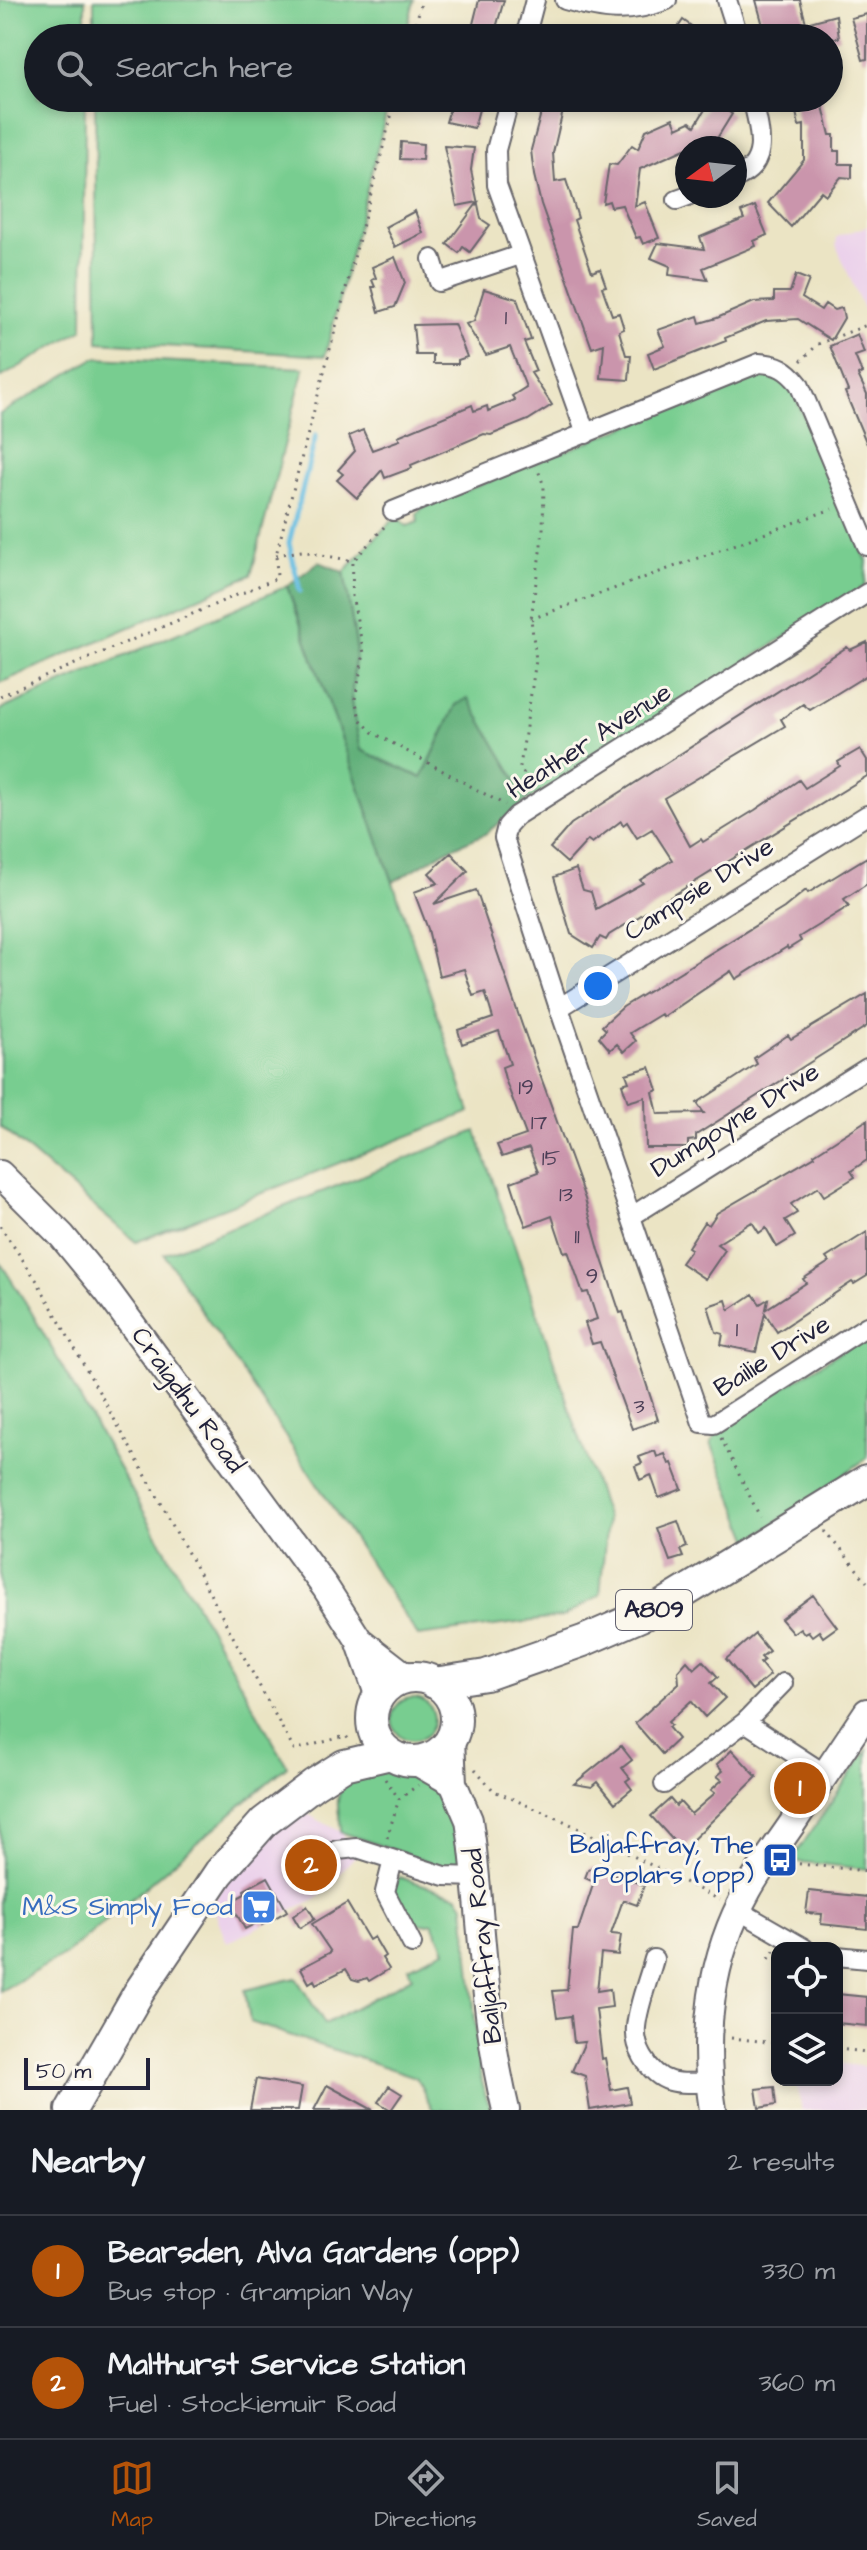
<!DOCTYPE html>
<html lang="en">
<head>
<meta charset="utf-8">
<style>
	:root { --surface:#171b24; --page:#242831; --text:#f1f3f6; --muted:#9ea1a6; --line:#363941; --accent:#b45309 }
	body { margin:0; font-family:"Architects Daughter",sans-serif; background:var(--page); color:var(--text) }
	.controls { position:absolute; right:24px; bottom:24px; display:grid; overflow:hidden; border-radius:16px; box-shadow:0 4px 12px #0003 }
	.controls button { width:72px; height:72px; display:grid; place-items:center; padding:0; border:0; border-bottom:2px solid var(--line); background:var(--surface); color:var(--text); font:40px sans-serif }
	.compass { position:absolute; left:675px; top:136px; width:72px; height:72px; border-radius:50%; background:var(--surface); box-shadow:0 4px 12px #0003; rotate:255deg }
	.scale { position:absolute; left:24px; bottom:20px; width:126px; box-sizing:border-box; padding-left:8px; border:4px solid #22223b; border-top:0; font-size:22px; line-height:28px; white-space:nowrap; color:#22223b; -webkit-text-stroke:6px #fbf7ec; paint-order:stroke }
	.you { position:absolute; left:598px; top:986px; width:28px; height:28px; margin:-20px; border:6px solid #fff; border-radius:50%; background:#1a73e8; box-shadow:0 0 0 12px #1a73e833 }
	.badge { display:grid; place-items:center; width:52px; height:52px; border-radius:50%; background:var(--accent); color:#fff; font-size:26px; font-weight:700 }
	.pin { position:absolute; translate:-50% -50%; border:4px solid #fff; box-shadow:0 2px 8px #0006 }
	.list { margin:0; padding:0; list-style:none }
	h2 { display:flex; justify-content:space-between; align-items:center; height:104px; margin:0; padding:0 32px; font-size:34px }
	h2 small { font-size:26px; font-weight:400; color:var(--muted) }
	.list li { display:grid; grid-template-columns:52px 1fr auto; gap:24px; align-items:center; box-sizing:border-box; height:112px; padding:0 32px; border-top:2px solid var(--line) }
	.list b { display:block; font-size:30px; white-space:nowrap }
	.list p { margin:0; font-size:26px; white-space:nowrap; color:var(--muted) }
	.list em { font-size:26px; font-style:normal; color:var(--muted) }
	.icon { flex:none; width:44px; height:44px; fill:none; stroke:currentColor; stroke-width:2; stroke-linecap:round; stroke-linejoin:round }
	.map { position:relative; flex:none; width:867px; height:2110px; overflow:hidden }
	.search { position:absolute; background:var(--surface); box-shadow:0 4px 12px #0003; left:24px; right:24px; top:24px; height:88px; display:flex; align-items:center; gap:20px; box-sizing:border-box; padding:0 28px; border-radius:44px; color:var(--muted); font-size:30px }
	.sheet { height:328px; background:var(--surface) }
	nav { display:flex; justify-content:space-around; align-items:center; box-sizing:border-box; height:112px; border-top:2px solid var(--line); background:var(--surface); font-size:22px; color:var(--muted) }
	nav a { display:grid; justify-items:center; gap:4px }
	nav .on { color:var(--accent) }
	.map>svg:first-child { display:block }
</style>
</head>
<body>
<div class="map">
<svg width="867" height="2110" viewBox="0 0 867 2110">
	<rect width="100%" height="100%" fill="#fbf7ec"/>
	<filter id="ink" filterUnits="userSpaceOnUse"><feTurbulence type="fractalNoise" baseFrequency=".0125" numOctaves="2"/><feDisplacementMap in="SourceGraphic" scale="16" xChannelSelector="R" yChannelSelector="G"/><feConvolveMatrix kernelMatrix="1 2 1 2 8 2 1 2 1" color-interpolation-filters="sRGB"/></filter>
	<filter id="wash" filterUnits="userSpaceOnUse"><feTurbulence type="fractalNoise" baseFrequency=".006" numOctaves="4" result="noise"/><feDisplacementMap in="SourceGraphic" scale="32" xChannelSelector="R" yChannelSelector="G"/><feGaussianBlur stdDeviation="1.8" result="paint"/><feColorMatrix in="noise" values="0 0 0 0 0 0 0 0 0 0 0 0 0 0 0 0 0 1.4 0 .05"/><feComposite in="paint" operator="in"/></filter>
	<g filter="url(#wash)">
		<rect width="100%" height="100%" fill="#ebe4c4"/>
		<path fill="#ebd1eb" d="M867,226V318L836,245L837,237Z
			M296,1808L341,1832L357,1854L317,1898L227,1943L212,1904L247,1851Z
			M837,2063L867,2067V2110H802L795,2080H837Z"/>
		<path fill="#78cd90" stroke="#4d7866" stroke-width="2" d="M0,0H85V38H38V98H85L83,329L0,378Z
			M94,0H414L405,38H94Z
			M95,98H390L325,356L98,342Z
			M95,358L304,368L251,575L0,683V414Z
			M768,370L789,382L867,561L865,586L528,800L456,705L422,778L360,750L351,702L356,645L344,572L391,521L400,520L407,526L418,522L417,514L422,508Z
			M287,586L393,882L470,1112L136,1242L0,1126V710Z
			M476,1131L607,1519L600,1595L563,1617L418,1636L164,1254Z
			M0,1262L29,1308L287,1766L68,1953L0,1991Z
			M867,1335V1458L750,1541L711,1443L721,1427Z
			M392 1719a21 21 0 1 1 42 0a21 21 0 1 1-42 0Z
			M867,1750V1869L791,1861Z
			M392,1765C442,1776 456,1813 462,1859L456,1866L445,1868L341,1832C341,1822 337,1810 338,1800C340,1774 371,1771 392,1765Z
			M399,1877L458,1896L464,1905L481,2082L491,2110H433L416,2077L250,2022L245,1990L296,1978L325,2024L412,1977L408,1967L445,1950L433,1923C408,1930 403,1909 393,1890Z"/>
		<path fill="#62b07a" stroke="#42695a" stroke-width="2" d="M319,562L344,572L356,645L351,702L361,750L422,778L456,705L468,698L528,800L485,834L447,850L393,882L287,586Z"/>
		<g fill="none" stroke-linecap="round" stroke-linejoin="round">
			<path stroke="#65bde2" stroke-width="5" d="M300,591L289,543L316,435"/>
		</g>
		<g id="blocks">
			<path fill="#ca95ac" d="M479,0H504L494,35L492,34L491,38L470,36Z
				M756,0H800L806,23L836,15L839,38H770L768,32L765,33Z
				M867,14V59L863,60L851,18Z
				M683,20L708,38H671Z
				M453,98H482L474,128L446,122Z
				M545,98H566L553,153L555,182L566,180L578,218L574,220L592,272L600,269L606,286L602,287L612,315L619,313L624,329L619,331L626,355H631L629,380L601,378L604,344L592,348L541,204L534,175L531,150Z
				M712,98H729L723,108L732,114L716,140L713,138L707,147L702,143L687,148L640,169L635,206L645,202L659,238L643,244L640,237L636,238L622,205L611,207L609,201L603,203L609,164L617,165L632,145L638,149L646,130L673,118L677,128L690,122L695,126Z
				M793,98H821L830,135H834V151H839V164H852V178L841,177L826,195L821,191L791,227L768,203L804,160V125L799,126Z
				M401,142L423,144L422,160L400,159Z
				M444,146L474,148L471,170L481,219L490,225L470,252L463,247L459,253L447,244L478,202L457,206Z
				M755,206L767,235L754,241L756,246L703,268L708,280L669,275L670,266L651,258L658,243L704,249L700,237L744,219L741,212Z
				M415,211L423,233L395,247L385,227Z
				M395,257L405,283L395,307L379,312L372,287H375L372,280L376,278L372,267Z
				M796,275L809,280L802,298L821,310L825,304L834,310L842,308L844,318L831,340L798,319L766,321L725,338L726,341L654,369L648,353L665,346L658,330L698,316L700,323L717,318L754,302L774,301V292H790Z
				M484,289L517,299L531,340L524,342L536,371L531,373L552,405L528,420L491,435L484,434L411,465L412,468L385,478L382,470L357,498L337,480L343,474L338,470L355,451L349,436L363,430L372,450L400,440L398,436L472,405L474,411L487,406L488,411L515,400L512,396L526,387L510,347L486,355L466,324L474,321Z
				M454,324L467,357L458,360V364H433V355H416L413,325Z
				M857,334L864,353L855,356L862,373L858,375L867,394V444L845,392L848,391L830,346Z
				M867,642V675L810,710L803,704L781,719L785,726L664,798L690,846L701,839L703,842L755,810L799,780L805,788L840,766L838,762L860,749L867,760V776L609,935L606,940L600,937L593,948L571,934L554,877L576,869L583,890L591,892L596,909L643,883L640,880L672,860L652,829L637,838L627,822L623,825L621,821L592,843L588,840L567,863L550,848L571,824L847,647L850,650Z
				M451,853L468,871L434,904L476,890L522,1025L585,1199L599,1250L620,1313L623,1312L658,1420L632,1429L600,1342L592,1344L585,1323L597,1319L588,1292L583,1293L568,1251L564,1252L552,1216L526,1226L521,1213L511,1182L538,1172L529,1148L502,1157L497,1145L526,1135L505,1079L502,1067L510,1064L499,1031L462,1044L458,1030L493,1018L485,992L473,996L464,969L439,976L428,929L414,892L438,883L429,873Z
				M867,857V884L844,899L849,906L799,937L801,941L788,949L787,947L736,979L731,971L663,1017L661,1014L630,1033L636,1041L624,1052L617,1044L610,1050L599,1037L606,1030L602,1026L623,1007L784,908L806,890L808,893Z
				M867,994V1026L696,1135V1140L688,1141V1148H646L645,1097L628,1102L622,1084L629,1082L626,1074L650,1067L658,1090L653,1092L658,1114L704,1113L697,1103L757,1064L754,1058L788,1035L791,1039Z
				M867,1120V1160L851,1171L855,1177L824,1196L818,1187L791,1204L797,1213L785,1220L795,1236L777,1247L766,1228L759,1233L752,1222L717,1244L725,1250L705,1279L681,1263L691,1249L688,1247L704,1222L709,1225L717,1213L815,1156L814,1154Z
				M867,1232V1276L854,1284L852,1282L777,1332L765,1313L756,1352L721,1345L723,1334L716,1332L708,1306L726,1300L729,1310L753,1294L760,1304L768,1299L766,1309L806,1283L803,1279L829,1262L826,1258Z
				M655,1451L657,1457L665,1454L669,1464L672,1463L682,1489L659,1498L651,1475L640,1480L635,1466L642,1463L639,1457Z
				M678,1521L687,1547L680,1550L683,1557L670,1561L658,1528Z
				M813,1595L837,1627L823,1637L819,1631L812,1636L808,1631L804,1633L800,1628L793,1633L781,1619Z
				M755,1634L769,1651L761,1657L764,1660L760,1663L770,1675L752,1690L726,1659Z
				M687,1661L694,1669L703,1661L718,1677L711,1683L725,1698L705,1717L691,1701L668,1722L671,1725L668,1727L678,1739L662,1754L635,1723L679,1683L678,1671Z
				M621,1746L632,1760L622,1768L630,1778L626,1781L632,1789L615,1803L598,1782L592,1787L574,1784Z
				M732,1750L757,1777L682,1850L651,1816L670,1799L676,1806L680,1802L691,1814L715,1793L711,1790L722,1780L717,1776L723,1771L717,1764Z
				M309,1837L331,1878L311,1888L289,1847Z
				M592,1867L644,1885L637,1905L623,1900L611,1934L621,1935L618,1955L601,1953L597,1991L610,1989L612,2007L596,2009L602,2059L605,2058L611,2090L627,2087L630,2103L590,2110L585,2076L572,2071L585,2042L574,2043L571,2016L557,2018L553,1991L567,1990L573,1930H578L594,1882L585,1878L588,1870Z
				M268,1877L287,1911L262,1925L260,1921L245,1929L230,1902L245,1894L244,1890Z
				M809,1891L867,1897V1929L821,1924L822,1914L806,1913Z
				M347,1903L369,1940L374,1937L385,1956L382,1958L389,1969L369,1981L367,1978L359,1981L352,1979L346,1969L316,1984L314,1980L309,1983L301,1968L331,1952L312,1924Z
				M307,1906L315,1919L300,1928L293,1916Z
				M837,1994L867,1997V2026L837,2023Z
				M256,2079L302,2087L298,2110H250Z
				M327,2085L373,2110H314Z
				M389,2086L402,2094L391,2110L378,2102Z
				M774,2087L776,2105L759,2108L756,2089Z"/>
		</g>
	</g>
	<g filter="url(#ink)">
		<use href="#blocks" fill-opacity="0" stroke="#68666b" stroke-width="2"/>
		<g fill="none" stroke-linecap="round" stroke-linejoin="round">
			<defs>
				<path id="street" d="M565,0C604,11 628,15 667,0
					M727,0L739,38
					M525,38L535,0
					M510,98L496,150L497,185L586,434
					M735,178C772,164 759,128 752,98
					M677,200L688,196
					M432,259L439,282L520,255
					M393,511L759,363C778,364 787,369 799,384L867,546
					M867,593L516,816L507,826L504,838L559,1008L702,1423L714,1424L867,1326
					M559,1008L867,815
					M632,1216L867,1068
					M745,1722L825,1774
					M664,1784L745,1722L783,1683
					M337,1850L357,1848L445,1876L477,1877
					M393,1860L385,1892L412,1944
					M738,1910L804,1948
					M837,1956L867,1959
					M654,1959C648,1981 638,2005 636,2027C635,2038 638,2048 643,2057C660,2086 678,2084 709,2082"/>
				<path id="secondary" d="M0,1174L62,1236L108,1292L325,1587L359,1640L379,1697
					M359,1640L408,1678
					M451,1739L453,1783L469,1820L472,1841C483,1931 484,2021 506,2110
					M415,1761L453,1783
					M713,2110C701,2035 710,1957 748,1890C761,1867 777,1846 792,1824C817,1787 842,1749 867,1712"/>
				<path id="primary" d="M372 1719a42 42 0 1 1 84 0a42 42 0 1 1-84 0Z
					M434,1683L486,1675L583,1641L657,1609L867,1480
					M71,2110L139,1992L219,1873L264,1822L314,1784L344,1765L391,1754"/>
			</defs>
			<use href="#street" stroke="#68666b" stroke-width="22"/>
			<use href="#secondary" stroke="#68666b" stroke-width="30"/>
			<use href="#primary" stroke="#68666b" stroke-width="34"/>
			<path stroke="#68666b" stroke-width="3" stroke-dasharray="2 6" stroke-linecap="butt" d="M412,38L422,0
				M801,361L818,344L867,325
				M384,527L353,561L352,596L364,653L355,699L360,719L372,732L505,805
				M276,555L302,551L353,561
				M531,619L832,509
				M0,696L277,578L276,555L396,98
				M532,788L520,767L536,660L531,619L543,530L544,486L538,470
				M0,1226L37,1281L160,1501L294,1750L346,1736L349,1740
				M721,1438L760,1517
				M826,1531L867,1582
				M475,1769L494,1791L564,1821L720,1900
				M385,1779L399,1799
				M387,1838L399,1799L418,1785
				M791,1863L867,1871
				M769,1959L775,1949
				M731,2038L777,2043
				M837,2049L867,2052"/>
			<use href="#street" stroke="#fff" stroke-width="18"/>
			<use href="#secondary" stroke="#fff" stroke-width="26"/>
			<use href="#primary" stroke="#fff" stroke-width="30"/>
		</g>
	</g>
	<defs>
		<symbol id="bus-square" viewBox="-11 -11 22 22"><rect x="-9" y="-9" width="18" height="18" rx="4" fill="#1a4fb4" stroke="#fbf7ec"/><path d="M-5-6H5V4H4V6H2V4H-2V6H-4V4H-5ZM-3.5-4V0h7V-4ZM-3.5 1.2v1.5H-2V1.2ZM2 1.2v1.5H3.5V1.2Z" fill="#fff"/></symbol>
		<symbol id="supermarket-square" viewBox="-11 -11 22 22"><rect x="-9" y="-9" width="18" height="18" rx="4" fill="#3f7fe0" stroke="#fbf7ec"/><path d="M-6-5.5h2.5l.6 2H6L4.5 2H-2.5L-4.4-4H-6ZM-1.5 3.2a1.3 1.3 0 1 0 .1 0ZM3 3.2a1.3 1.3 0 1 0 .1 0Z" fill="#fff"/></symbol>
	</defs>
	<g fill-rule="evenodd">
		<use href="#bus-square" x="760" y="1840" width="40" height="40"/>
		<use href="#supermarket-square" x="239" y="1887" width="40" height="40"/>
	</g>
	<g text-anchor="middle" dominant-baseline="central" stroke-width="6" stroke-linejoin="round" paint-order="stroke">
		<g font-size="22" fill="#4c3f57">
			<text x="506" y="317">1</text>
			<text x="526" y="1087">19</text>
			<text x="539" y="1122">17</text>
			<text x="551" y="1158">15</text>
			<text x="566" y="1194">13</text>
			<text x="577" y="1236">11</text>
			<text x="592" y="1276">9</text>
			<text x="737" y="1329">1</text>
			<text x="639" y="1406">3</text>
		</g>
		<rect fill="#fbf7ec" stroke="#636270" stroke-width="2" x="616" y="1590" width="76" height="40" rx="6"/>
		<g font-size="24" font-weight="bold" fill="#22223b">
			<text x="654" y="1610">A809</text>
		</g>
		<g font-size="26" fill="#22223b" stroke="#fbf7ec">
			<text transform="translate(589 741) rotate(-33)">Heather Avenue</text>
			<text transform="translate(699 889) rotate(-32)">Campsie Drive</text>
			<text transform="translate(735 1120) rotate(-32)">Dumgoyne Drive</text>
			<text transform="translate(772 1356) rotate(-32)">Bailie Drive</text>
			<text transform="translate(188 1400) rotate(54)">Craigdhu Road</text>
			<text transform="translate(483 1946) rotate(-96)">Baljaffray Road</text>
		</g>
		<g font-size="26" fill="#164399" stroke="#fbf7ec" text-anchor="end">
			<text x="754" y="1845">Baljaffray, The<tspan x="754" dy="30">Poplars (opp)</tspan></text>
		</g>
		<g font-size="26" fill="#366cbe" stroke="#fbf7ec" text-anchor="end">
			<text x="233" y="1907">M&amp;S Simply Food</text>
		</g>
	</g>
</svg>
<div class="controls">
<button><svg class="icon" aria-label="locate" viewBox="0 0 24 24"><circle cx="12" cy="12" r="6"/><path d="M12 2v4M12 18v4M2 12h4M18 12h4"/></svg></button>
<button><svg class="icon" aria-label="layers" viewBox="0 0 24 24"><path d="M12 4l9 5-9 5-9-5zM3 14l9 5 9-5"/></svg></button>
</div>
<svg class="compass" viewBox="-18 -18 36 36"><path d="M0-13l5 13h-10z" fill="#e53935"/><path d="M0 13l5-13h-10z" fill="#9ea1a6"/></svg>
<div class="scale">50 m</div>
<div class="you"></div>
<div class="pin badge" style="left:800px;top:1788px">1</div>
<div class="pin badge" style="left:311px;top:1865px">2</div>
<div class="search"><svg class="icon" aria-label="search" viewBox="0 0 24 24"><circle cx="10" cy="10" r="6"/><path d="M15 15l6 6"/></svg>Search here</div>
</div>
<section class="sheet">
<h2>Nearby<small>2 results</small></h2>
<ul class="list">
<li><span class="badge">1</span><div><b>Bearsden, Alva Gardens (opp)</b><p>Bus stop · Grampian Way</p></div><em>330 m</em></li>
<li><span class="badge">2</span><div><b>Malthurst Service Station</b><p>Fuel · Stockiemuir Road</p></div><em>360 m</em></li>
</ul>
</section>
<nav>
<a class="on"><svg class="icon" aria-label="map" viewBox="0 0 24 24"><path d="M3 6l6-2 6 2 6-2v14l-6 2-6-2-6 2zM9 4v14M15 6v14"/></svg>Map</a>
<a><svg class="icon" aria-label="directions" viewBox="0 0 24 24"><path d="M12 3l9 9-9 9-9-9zM9 14v-3h6M13 9l2 2-2 2"/></svg>Directions</a>
<a><svg class="icon" aria-label="saved" viewBox="0 0 24 24"><path d="M7 4h10v16l-5-4-5 4z"/></svg>Saved</a>
</nav>
</body>
</html>
